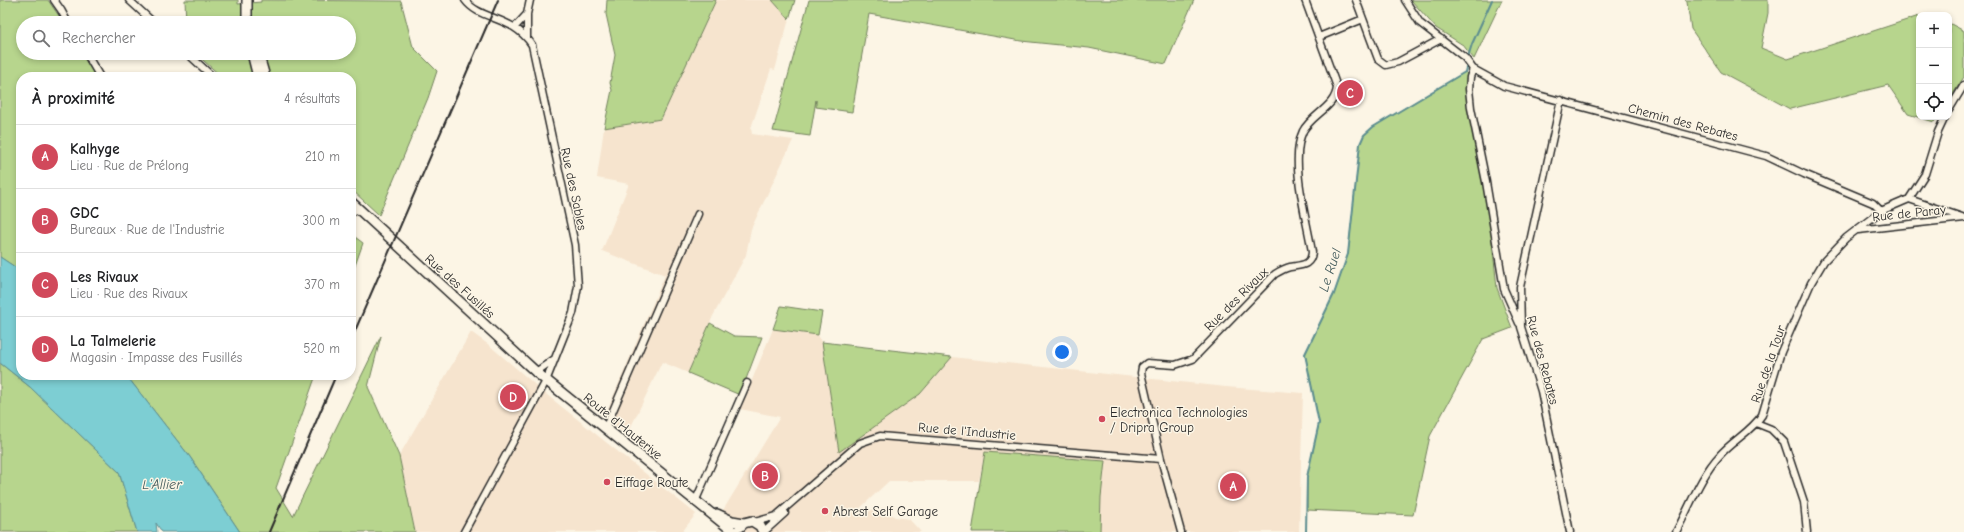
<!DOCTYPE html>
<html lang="fr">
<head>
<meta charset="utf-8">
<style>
	:root { --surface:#fff; --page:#f2f2f2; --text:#202124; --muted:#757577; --line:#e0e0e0; --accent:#d1495b }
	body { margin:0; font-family:"Comic Neue",sans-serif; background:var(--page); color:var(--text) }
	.controls { position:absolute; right:12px; top:12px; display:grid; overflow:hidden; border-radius:8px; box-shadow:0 2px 6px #0003 }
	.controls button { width:36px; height:36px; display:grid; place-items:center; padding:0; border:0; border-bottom:1px solid var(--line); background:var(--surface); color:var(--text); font:20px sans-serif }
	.you { position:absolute; left:1062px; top:352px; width:14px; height:14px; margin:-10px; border:3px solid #fff; border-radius:50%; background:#1a73e8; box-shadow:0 0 0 6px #1a73e833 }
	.badge { display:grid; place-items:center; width:26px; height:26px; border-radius:50%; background:var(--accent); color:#fff; font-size:13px; font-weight:700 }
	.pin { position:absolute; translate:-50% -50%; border:2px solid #fff; box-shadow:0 1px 4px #0006 }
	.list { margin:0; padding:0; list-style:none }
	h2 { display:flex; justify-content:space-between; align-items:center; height:52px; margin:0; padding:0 16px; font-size:17px }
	h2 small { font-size:13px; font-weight:400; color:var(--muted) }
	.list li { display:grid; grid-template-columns:26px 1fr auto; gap:12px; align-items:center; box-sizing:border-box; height:64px; padding:0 16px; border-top:1px solid var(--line) }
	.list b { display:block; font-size:15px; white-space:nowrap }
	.list p { margin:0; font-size:13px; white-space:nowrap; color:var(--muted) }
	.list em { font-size:13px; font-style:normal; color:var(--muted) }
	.icon { flex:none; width:22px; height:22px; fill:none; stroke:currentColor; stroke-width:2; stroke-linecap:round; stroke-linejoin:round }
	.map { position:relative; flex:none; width:1964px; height:532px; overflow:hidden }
	.search { position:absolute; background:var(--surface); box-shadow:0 2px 6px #0003; left:16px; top:16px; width:340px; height:44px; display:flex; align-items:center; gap:10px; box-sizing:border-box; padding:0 14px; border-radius:22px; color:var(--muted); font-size:15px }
	.panel { position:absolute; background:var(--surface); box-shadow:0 2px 6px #0003; left:16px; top:72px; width:340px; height:308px; border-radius:16px }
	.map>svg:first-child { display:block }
</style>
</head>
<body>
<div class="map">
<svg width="1964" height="532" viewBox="0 0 1964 532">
	<rect width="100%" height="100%" fill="#fcf5e5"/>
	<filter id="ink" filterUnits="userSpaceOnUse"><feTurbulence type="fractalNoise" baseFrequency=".025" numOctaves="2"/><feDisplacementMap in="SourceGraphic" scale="8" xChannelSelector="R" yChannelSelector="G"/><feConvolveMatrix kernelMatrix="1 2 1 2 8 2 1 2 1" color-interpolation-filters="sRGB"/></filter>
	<g filter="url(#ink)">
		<path fill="#f6e4ce" d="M716,0H772L789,19L775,70L771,69L751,128L752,134L793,140L751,229L746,255L713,316L688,373L662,362L627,435L605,416L665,275L602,251L629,184L597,178L604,128L661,119Z
			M773,329L818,335L822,342L839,451L920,394L952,357L1226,387L1303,393L1299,532H1100L1101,497L1105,461L985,452L979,481H889L855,513L884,508L895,517L909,519L921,532H725L722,512L780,417L740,409Z
			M471,332L489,345L547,395L696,514L682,532H415L399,456Z"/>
		<path fill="#b7d58d" stroke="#71805c" d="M0,0H48L64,23H23V53H82L97,77H21V271L0,257Z
			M185,0H238V4L261,2V0L401,1L413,47L437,71L428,98L379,215L351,189V77H222L195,53H349V23H186Z
			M607,0H716L661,119L604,128L612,90L610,83L615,55L606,14Z
			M772,0H795L789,19Z
			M809,0H1194L1166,64L1089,48L1021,41L869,14L852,112L816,107V100L810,136L773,131Z
			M1411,0H1502L1474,59L1463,45L1436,28Z
			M1685,0H1768V13L1761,48L1788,59L1919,16V117H1938L1934,122L1908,114L1888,85L1790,109L1721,72L1691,29L1687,2Z
			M1949,23L1964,31V77L1949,100Z
			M1465,72L1470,77L1469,89L1489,213L1497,288L1512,328L1483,339L1430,436L1413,515L1307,510V477L1319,423L1305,354L1334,294L1348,254L1360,144L1364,135L1373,127Z
			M351,234L363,243L351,277Z
			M781,306L822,312L818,335L773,329Z
			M710,323L734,336L762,337L740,395L688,373Z
			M381,336L368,387L399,456L415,532H240L190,457L126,375H316L276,488L293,516Z
			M822,342L952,357L920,394L839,452Z
			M0,363L30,387L119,472L137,532H0Z
			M985,452L1105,461L1101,497L1100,532H972Z"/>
		<path fill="#7dced3" stroke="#5c8d90" d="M0,257L21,271V375H126L190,457L240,532H162L156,523L157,532H137L119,472L30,387L0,363Z"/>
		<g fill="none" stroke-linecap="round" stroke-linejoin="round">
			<path stroke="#5c8d90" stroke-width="2" d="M1468,57L1472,44L1492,0
				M1306,532L1307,477L1319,423L1305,354L1334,294L1348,254L1360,144L1364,135L1373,127L1465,72L1467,64"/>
			<defs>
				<path id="street" d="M54,0L61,10L68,23
					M129,0L154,23
					M1356,0L1378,59L1386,65L1398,62L1441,39
					M1405,0L1420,23L1465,58L1473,69L1504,86L1766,156L1804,174L1873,203L1881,211
					M515,27L527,14
					M1319,37L1363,19
					M527,38V14L530,0
					M86,53L100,77
					M187,53L213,77
					M1473,69L1470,77L1469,89L1471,108L1486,182L1504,289L1519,323
					M1561,100L1520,287L1521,327L1541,391L1570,532
					M1949,110L1964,85
					M1909,199L1925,174L1938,132L1945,117
					M1909,199L1962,217
					M351,213L358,209
					M1858,230L1964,218
					M536,372L553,360
					M1756,423L1771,429L1784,442L1804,502L1807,532
					M605,429L698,214
					M695,502L747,383
					M755,522L776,516L860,443L880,436L1161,459
					M464,532L546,381L573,313L578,286L575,245L532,45C513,15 480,21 465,0
					M764,532L785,513
					M1181,532L1161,459L1141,373L1142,367L1147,363L1175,365L1193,359L1275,274C1280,271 1285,268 1290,267C1301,265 1311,266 1312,252C1307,220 1289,160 1303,131C1312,114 1336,107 1337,87L1305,0
					M1676,532C1689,508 1701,475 1720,455C1732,441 1752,431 1762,415L1781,352L1811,283L1824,261L1846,238L1881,211L1909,199"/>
				<path id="secondary" d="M247,0V23
					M252,53L258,77
					M258,53L265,77
					M351,202L536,372L734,532
					M717,514L732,521L744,523
					M740,527L744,523L752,521L760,526L763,532"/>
			</defs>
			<use href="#street" stroke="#2b2b2b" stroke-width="9"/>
			<use href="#secondary" stroke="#2b2b2b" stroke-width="12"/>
			<use href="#street" stroke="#fcf5e5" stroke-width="6"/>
			<use href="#secondary" stroke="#fcf5e5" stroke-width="9"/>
			<path stroke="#2b2b2b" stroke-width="2" d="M351,340L498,0
				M269,532L336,375"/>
		</g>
	</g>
	<g fill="#d1495b" stroke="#fcf5e5" stroke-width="1.5">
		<circle cx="1102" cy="419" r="4"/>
		<circle cx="607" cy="482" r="4"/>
		<circle cx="825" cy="511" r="4"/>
	</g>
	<g text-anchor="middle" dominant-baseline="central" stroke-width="3" stroke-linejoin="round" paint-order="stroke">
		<g font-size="13" fill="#2b2b2b" stroke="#fcf5e5">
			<text transform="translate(1683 122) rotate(15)">Chemin des Rebates</text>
			<text transform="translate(574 189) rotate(78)">Rue des Sables</text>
			<text transform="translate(1909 213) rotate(-6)">Rue de Paray</text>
			<text transform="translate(460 286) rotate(42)">Rue des Fusillés</text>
			<text transform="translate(1236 299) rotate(-45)">Rue des Rivaux</text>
			<text transform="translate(1543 360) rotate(75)">Rue des Rebates</text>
			<text transform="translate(1768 364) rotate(-71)">Rue de la Tour</text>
			<text transform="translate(623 426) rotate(39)">Route d'Hauterive</text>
			<text transform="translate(967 431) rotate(5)">Rue de l'Industrie</text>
		</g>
		<g font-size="13" fill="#2b2b2b" stroke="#fcf5e5" text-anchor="start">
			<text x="1110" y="412">Electronica Technologies<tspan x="1110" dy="15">/ Dripra Group</tspan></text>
			<text x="615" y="482">Eiffage Route</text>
			<text x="833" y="511">Abrest Self Garage</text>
		</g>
		<g font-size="14" font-style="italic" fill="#445c5d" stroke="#fcf5e5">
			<text transform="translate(1330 270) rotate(-72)">Le Ruel</text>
			<text x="162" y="484">L'Allier</text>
		</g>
	</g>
</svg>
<div class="controls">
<button>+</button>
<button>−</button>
<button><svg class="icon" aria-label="locate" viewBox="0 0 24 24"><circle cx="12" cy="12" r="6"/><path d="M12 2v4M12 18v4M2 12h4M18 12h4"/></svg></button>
</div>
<div class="you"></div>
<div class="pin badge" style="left:1233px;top:486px">A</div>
<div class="pin badge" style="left:765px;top:476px">B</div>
<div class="pin badge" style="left:1350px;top:93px">C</div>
<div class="pin badge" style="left:513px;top:397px">D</div>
<div class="search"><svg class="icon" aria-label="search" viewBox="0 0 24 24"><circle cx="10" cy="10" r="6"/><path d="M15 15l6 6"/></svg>Rechercher</div>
<section class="panel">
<h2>À proximité<small>4 résultats</small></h2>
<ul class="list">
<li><span class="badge">A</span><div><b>Kalhyge</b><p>Lieu · Rue de Prélong</p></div><em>210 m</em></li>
<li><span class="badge">B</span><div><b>GDC</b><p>Bureaux · Rue de l'Industrie</p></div><em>300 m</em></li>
<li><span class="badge">C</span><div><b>Les Rivaux</b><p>Lieu · Rue des Rivaux</p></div><em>370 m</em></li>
<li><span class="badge">D</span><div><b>La Talmelerie</b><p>Magasin · Impasse des Fusillés</p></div><em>520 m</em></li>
</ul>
</section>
</div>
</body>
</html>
